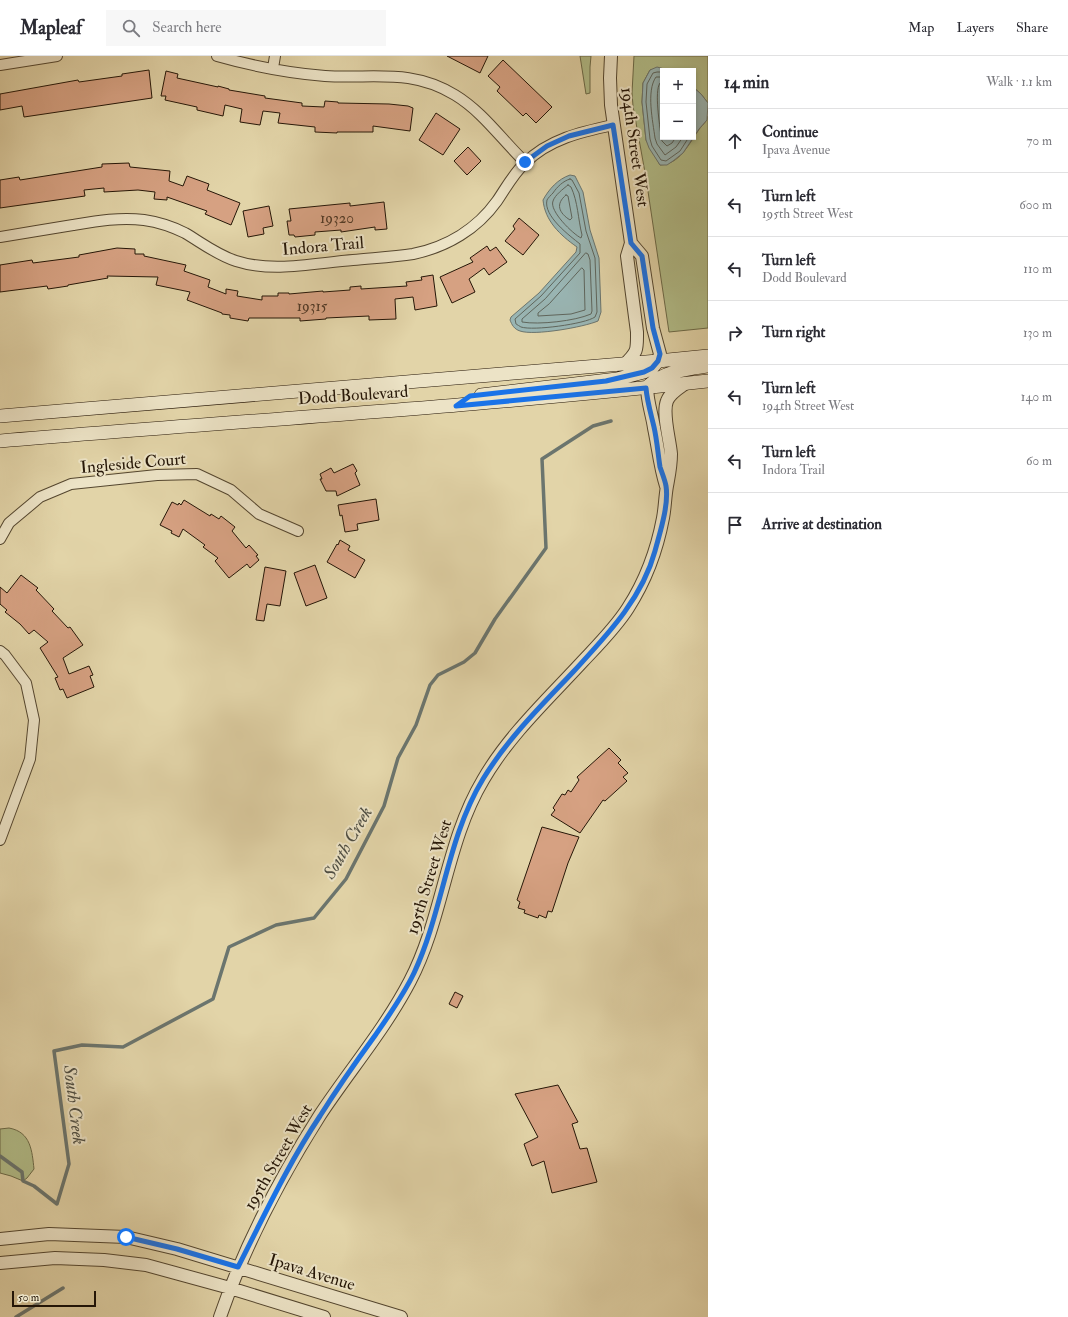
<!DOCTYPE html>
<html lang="en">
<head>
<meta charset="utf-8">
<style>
	:root { --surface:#fff; --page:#f7f7f7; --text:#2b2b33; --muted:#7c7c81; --line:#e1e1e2 }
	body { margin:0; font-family:"IM FELL Double Pica",serif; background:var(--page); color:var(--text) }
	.controls { position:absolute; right:12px; top:12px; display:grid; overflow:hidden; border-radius:0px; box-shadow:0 2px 6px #0003 }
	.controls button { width:36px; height:36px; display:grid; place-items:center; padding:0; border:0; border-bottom:1px solid var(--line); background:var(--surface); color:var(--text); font:20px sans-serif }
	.scale { position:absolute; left:12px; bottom:10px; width:84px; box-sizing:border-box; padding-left:4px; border:2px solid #251607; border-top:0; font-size:11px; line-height:14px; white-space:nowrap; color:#251607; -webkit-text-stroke:3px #ece3c6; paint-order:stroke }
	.stop { position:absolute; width:12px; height:12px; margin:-9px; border:3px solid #1a73e8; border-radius:50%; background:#fff }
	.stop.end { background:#1a73e8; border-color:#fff; box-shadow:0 1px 4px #0008 }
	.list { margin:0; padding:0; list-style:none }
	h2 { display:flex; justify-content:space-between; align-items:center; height:52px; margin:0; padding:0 16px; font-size:17px }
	h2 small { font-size:13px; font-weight:400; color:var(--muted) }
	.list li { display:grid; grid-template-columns:26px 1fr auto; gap:12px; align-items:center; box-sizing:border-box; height:64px; padding:0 16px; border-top:1px solid var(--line) }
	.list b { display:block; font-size:15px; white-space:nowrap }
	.list p { margin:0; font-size:13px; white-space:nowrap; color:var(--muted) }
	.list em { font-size:13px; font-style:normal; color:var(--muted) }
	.icon { flex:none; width:22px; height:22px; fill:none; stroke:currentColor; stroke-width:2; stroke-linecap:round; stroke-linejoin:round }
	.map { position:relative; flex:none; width:708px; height:1261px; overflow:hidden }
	header { display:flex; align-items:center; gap:24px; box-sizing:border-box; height:56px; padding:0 20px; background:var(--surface); border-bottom:1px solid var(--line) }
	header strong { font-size:19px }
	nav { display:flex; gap:22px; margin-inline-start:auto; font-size:14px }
	.search { width:280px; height:36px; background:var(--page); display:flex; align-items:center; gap:10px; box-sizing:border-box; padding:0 14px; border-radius:0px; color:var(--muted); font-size:15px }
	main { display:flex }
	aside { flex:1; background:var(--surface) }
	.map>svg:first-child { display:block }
</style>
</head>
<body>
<header>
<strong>Mapleaf</strong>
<div class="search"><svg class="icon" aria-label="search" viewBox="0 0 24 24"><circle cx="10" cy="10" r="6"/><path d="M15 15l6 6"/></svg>Search here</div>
<nav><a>Map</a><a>Layers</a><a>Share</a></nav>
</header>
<main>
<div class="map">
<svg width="708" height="1261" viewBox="0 0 708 1261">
	<rect width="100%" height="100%" fill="#e2d4a8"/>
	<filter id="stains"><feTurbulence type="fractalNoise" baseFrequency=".005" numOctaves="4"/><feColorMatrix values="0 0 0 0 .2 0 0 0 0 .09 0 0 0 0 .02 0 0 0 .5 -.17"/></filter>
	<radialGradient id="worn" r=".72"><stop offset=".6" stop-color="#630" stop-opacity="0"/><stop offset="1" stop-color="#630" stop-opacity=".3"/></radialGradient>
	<path fill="#b2bd89" stroke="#6c6a48" d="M580,0H591L590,11V37L586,38Z
		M634,0H708V47L701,38L693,31V15C678,15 664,12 650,14L643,27L642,46L646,84L660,109C680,108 688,89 698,75C701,70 707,66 708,60V272L669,276L646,122L633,50L632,37Z
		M9,1072C31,1076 32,1095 34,1113L27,1122L23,1125L11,1120L0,1117V1073Z"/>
	<path fill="#99b5b3" stroke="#6b756e" d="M657,11L672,15H663V81H693V31L701,38L708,47L707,64L699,73L683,97L673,105L667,109H660L649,92L646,84L642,46L643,27L650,14Z
		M570,119L575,120L583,136L590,174L599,202L601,256L598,265C584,271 534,280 520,275C514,273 512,269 510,264L511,261L539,237L576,196L577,191C560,179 545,165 543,144C549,133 558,123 570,119Z"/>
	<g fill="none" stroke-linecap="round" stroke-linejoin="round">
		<path stroke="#5f665d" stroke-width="1" d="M663,16H657L653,17L647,28L646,46L650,83L652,90L661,104L666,105L680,95L689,81
			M663,21H656C646,35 653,66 655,82L657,88L665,99L676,91L683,81
			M663,28L660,27C654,36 660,69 661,81L662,85L667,90L672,87L676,81
			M570,123L572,124L579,137L586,175L595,202L597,256L595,261C585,268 533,275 521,271C521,271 516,268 516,268L515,263L541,240L580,197V188C570,180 543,160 547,144C548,142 551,139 553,137C557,131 563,125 570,123Z
			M568,129L571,131C578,146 578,163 582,179L581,182C573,178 549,155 553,145C555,139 563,133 568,129Z
			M566,139L568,140L572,162L570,164C559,157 555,148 566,139Z
			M586,197L588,198L590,204L592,255L591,258C575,265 539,269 522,266V263L545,243Z
			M582,212L584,214L585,254L571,258L538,260V257L549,248Z"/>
		<path stroke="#6b756e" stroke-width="3.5" d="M0,1100L22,1116L23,1125L34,1130L57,1148L69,1108L54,995L82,989L123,991L213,943L229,891L276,869L314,862L346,823L384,750L398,702L416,669L430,629L438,619L464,606L475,597L495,563L546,492L542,403L593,370L611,365
			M16,1261L63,1232"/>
	</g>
	<path fill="#d6a182" stroke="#251607" d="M447,0H488L480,17Z
		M503,4L552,51L536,67L526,57L523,60L497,35L500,31L488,20Z
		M149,14L152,42L24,61L22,50L0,54V38L78,24L79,26L122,20V18Z
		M166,15L178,18L177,22L218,31V30L229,33V34L265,40V42L302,47V50L324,51L325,45L338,46V47L389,48L408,50L413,52L410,75L373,70V76H337V77L315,76V71L278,67L280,57L263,55L260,69L240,66L242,53L225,49L223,60L197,54V51L165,44L166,40H161Z
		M436,57L460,73L443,99L419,84Z
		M468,91L481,105L467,119L454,105Z
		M129,107L130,111L170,115L169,125L183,130L187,120L209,128L207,134L240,147L231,169L205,158L207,155L167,141V144L154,143L155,136L138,134L104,136V132L84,134L85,140L0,152V124L19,121L20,124L102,111V108Z
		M384,146L387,173L375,174V171L341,176V174L315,176V179L295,181L294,179H289L287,165H291L289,153L350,147V150Z
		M269,150L273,170L263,172L264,178L248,181L243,155Z
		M519,162L539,179L523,199L505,185L515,173L513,170Z
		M487,190L490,195L496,191L507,206L489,219L484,212L469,223L475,236L452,247L440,221L473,206L470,202Z
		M117,192L135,193V198H144V200L186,209L184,215L210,224L208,231L226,238V233L238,235L237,240L262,244V240H278V237H289V238L323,235V236L350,234V231L361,230V233L407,230L406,226L422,224L421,221L433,219L437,250L415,254L413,241L395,243L396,263L369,264V260L326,262V263L300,265V262H249L248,265L230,262V259L222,258V257L187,244L190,236L156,229L158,221L107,220L108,222L68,229V230L48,233L47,230L0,236V209L32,204L33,207L79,201V199Z
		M353,408L357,415L355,417L360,429L337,440L336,435H326L320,423H322L320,418L331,412L334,417Z
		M376,443L379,464L357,468L358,474L345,476L342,459L340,460L338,449Z
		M184,444L210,460L211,458L219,463L221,460L235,471L232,475L246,492L249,489L258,499L256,500L259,504L250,512L247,508L229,522L215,505L218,502L203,491L205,489L183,473L179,481L171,477L172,475L160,469L172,446L178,449L179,447L181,449Z
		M340,484L350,490L348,494L365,504L355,522L327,506L337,488L338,489Z
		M315,509L327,542L306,550L294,517Z
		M265,511L286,515L280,550L267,548L264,565L256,564Z
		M21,519L38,532L36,534L54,553L52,555L68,572L70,571L83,589L63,602L69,618L89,610L93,619L90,620L94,631L67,642L63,633L60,634L55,622L58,621L40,592L48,586L34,574L29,578L20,568L5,556L7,554L0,548V531L7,537Z
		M609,692L621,704L618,707L628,717L623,721L627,725L605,745L603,744L580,777L551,759L555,754L553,752L562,738L565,739L568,734L571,736L579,724L577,721Z
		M542,771L579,781L568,807L552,856L548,855L546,862L539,859L538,862L524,857L525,854L518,852L520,846L517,844Z
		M455,936L463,940L457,952L449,948Z
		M558,1029L578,1066L572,1068L580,1093L587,1092L597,1126L552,1137L544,1105L532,1110L524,1088L538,1081L515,1038Z"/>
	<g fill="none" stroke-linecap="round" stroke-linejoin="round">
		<defs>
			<path id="minor" d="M217,0C252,10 289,17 325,20C373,23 411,12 455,39C483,56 502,84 525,106
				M0,9L57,0
				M273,12L275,0
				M0,181C24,177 49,173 73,169C97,165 120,161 144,164C158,166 173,171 185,177C202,187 217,199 236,205C273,217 315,207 353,204C373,202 394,201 413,198C447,191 477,173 497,145C506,132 513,118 525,107C549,83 581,76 613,69
				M0,483L9,467L40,441L71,428L157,419L197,418L231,434L259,458L298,475
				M0,595L5,599L26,627L34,664L30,703L0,784"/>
			<path id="tertiary" d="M611,0L610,22L611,49L631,187L627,200L637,276C637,294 638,295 625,308
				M631,187L642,200L653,272L660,298L658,305
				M647,331C647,345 652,358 654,372C658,391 660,411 666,430
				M0,1183L49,1178L126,1181L177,1193L401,1261
				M0,1207L55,1202L104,1204L146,1209L230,1232L324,1261
				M220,1261C244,1191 280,1122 320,1059C349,1015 385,973 410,925C443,862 446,786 483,724C509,679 548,643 583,605C599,588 616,571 628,552C646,524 657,494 663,462C665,452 665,441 667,430C669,419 671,410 671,398C670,384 662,357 667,345C670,337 679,332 686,327"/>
			<path id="secondary" d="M648,330C664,315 687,313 708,310
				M481,339L617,323L644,316L652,312L658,305
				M0,360L658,305L708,300
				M0,385C236,365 473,351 708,325"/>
		</defs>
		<use href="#minor" stroke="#54462f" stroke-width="12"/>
		<use href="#tertiary" stroke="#54462f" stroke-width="14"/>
		<use href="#secondary" stroke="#251607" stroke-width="14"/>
		<use href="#minor" stroke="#ece3c6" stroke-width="10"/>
		<use href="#tertiary" stroke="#ece3c6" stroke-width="12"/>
		<use href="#secondary" stroke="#ece3c6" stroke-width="13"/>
	</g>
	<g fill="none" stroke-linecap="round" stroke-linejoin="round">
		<path stroke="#1a73e8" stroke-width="5" d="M126,1181L177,1193L238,1211C264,1160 288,1108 320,1060C337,1033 355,1007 374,981C388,961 403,940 414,917C443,855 447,782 483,723C508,682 542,649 574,615C607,579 642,543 655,495C660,476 669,449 666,430C665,424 662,417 660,411C658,398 657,384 654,371C651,358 647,345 646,332L456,350L470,340L606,325L644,316L652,312L658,305L660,298L653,272L642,200L631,187L613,69L569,80L547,90L525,106"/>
	</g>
	<g text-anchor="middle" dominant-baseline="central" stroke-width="4" stroke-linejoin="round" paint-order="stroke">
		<g font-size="15" fill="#513926">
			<text x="337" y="162">19320</text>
			<text x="312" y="250">19315</text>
		</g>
		<g font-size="17" fill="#251607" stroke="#ece3c6">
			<text transform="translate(635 91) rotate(82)">194th Street West</text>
			<text transform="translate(323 190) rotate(-5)">Indora Trail</text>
			<text transform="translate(353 339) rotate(-4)">Dodd Boulevard</text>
			<text transform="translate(133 407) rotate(-5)">Ingleside Court</text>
			<text transform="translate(429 821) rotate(-73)">195th Street West</text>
			<text transform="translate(278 1101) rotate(-60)">195th Street West</text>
			<text transform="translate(312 1216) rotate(17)">Ipava Avenue</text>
		</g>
		<g font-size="18" font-style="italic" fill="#4e4e43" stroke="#ece3c6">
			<text transform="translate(348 787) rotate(-60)">South Creek</text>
			<text transform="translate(74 1049) rotate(83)">South Creek</text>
		</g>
	</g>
	<rect width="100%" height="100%" filter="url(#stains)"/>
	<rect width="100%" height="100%" fill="url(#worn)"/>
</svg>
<div class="controls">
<button>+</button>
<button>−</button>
</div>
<div class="scale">50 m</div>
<div class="stop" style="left:126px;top:1181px"></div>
<div class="stop end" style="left:525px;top:106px"></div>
</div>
<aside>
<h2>14 min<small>Walk · 1.1 km</small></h2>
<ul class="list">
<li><svg class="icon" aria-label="ahead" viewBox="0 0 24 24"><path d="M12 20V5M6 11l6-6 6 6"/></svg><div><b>Continue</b><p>Ipava Avenue</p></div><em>70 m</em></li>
<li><svg class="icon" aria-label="left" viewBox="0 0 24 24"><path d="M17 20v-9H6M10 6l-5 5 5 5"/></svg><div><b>Turn left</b><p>195th Street West</p></div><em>600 m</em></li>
<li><svg class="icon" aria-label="left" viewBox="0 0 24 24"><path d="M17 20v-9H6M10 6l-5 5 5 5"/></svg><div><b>Turn left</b><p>Dodd Boulevard</p></div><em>110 m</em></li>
<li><svg class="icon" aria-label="right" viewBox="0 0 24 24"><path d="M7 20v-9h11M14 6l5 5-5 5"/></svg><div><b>Turn right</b></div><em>130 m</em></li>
<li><svg class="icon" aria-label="left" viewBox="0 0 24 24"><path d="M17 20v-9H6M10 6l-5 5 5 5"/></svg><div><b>Turn left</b><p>194th Street West</p></div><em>140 m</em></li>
<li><svg class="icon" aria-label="left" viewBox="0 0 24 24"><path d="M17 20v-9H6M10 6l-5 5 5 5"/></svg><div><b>Turn left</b><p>Indora Trail</p></div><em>60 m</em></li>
<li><svg class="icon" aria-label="arrive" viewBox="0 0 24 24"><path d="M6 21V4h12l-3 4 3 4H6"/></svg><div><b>Arrive at destination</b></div></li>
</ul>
</aside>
</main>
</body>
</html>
